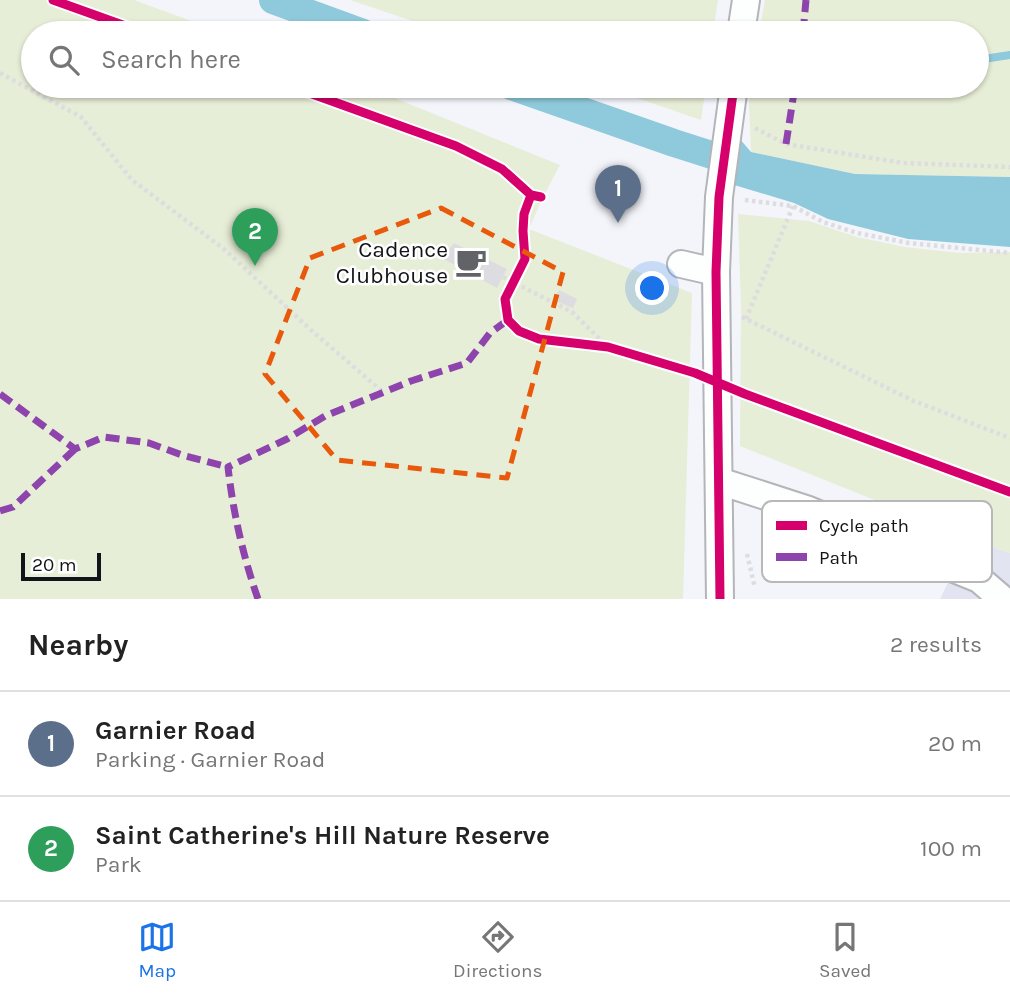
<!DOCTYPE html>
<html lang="en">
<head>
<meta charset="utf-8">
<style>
	:root { --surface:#fff; --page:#f6f6f6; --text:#222; --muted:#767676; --line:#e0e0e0; --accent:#1a73e8 }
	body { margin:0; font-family:Karla,sans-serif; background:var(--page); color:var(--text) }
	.scale { position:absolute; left:21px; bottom:18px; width:80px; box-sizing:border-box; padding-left:7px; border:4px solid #131417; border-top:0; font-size:19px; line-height:24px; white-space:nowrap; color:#131417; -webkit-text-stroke:5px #fff; paint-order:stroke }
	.you { position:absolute; left:653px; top:289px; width:24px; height:24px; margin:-18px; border:5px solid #fff; border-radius:50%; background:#1a73e8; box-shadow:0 0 0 10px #1a73e833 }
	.badge { display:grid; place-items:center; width:46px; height:46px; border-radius:50%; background:var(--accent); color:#fff; font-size:23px; font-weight:700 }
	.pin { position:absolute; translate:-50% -58px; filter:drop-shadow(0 2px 4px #0008) }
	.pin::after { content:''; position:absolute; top:37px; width:24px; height:21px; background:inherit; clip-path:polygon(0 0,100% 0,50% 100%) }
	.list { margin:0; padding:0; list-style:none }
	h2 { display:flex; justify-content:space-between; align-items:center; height:91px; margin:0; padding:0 28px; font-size:30px }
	h2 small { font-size:23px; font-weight:400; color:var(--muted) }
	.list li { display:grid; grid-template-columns:46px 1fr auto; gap:21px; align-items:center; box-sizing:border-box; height:105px; padding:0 28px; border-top:2px solid var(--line) }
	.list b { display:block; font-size:26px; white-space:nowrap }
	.list p { margin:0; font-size:23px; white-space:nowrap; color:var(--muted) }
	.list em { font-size:23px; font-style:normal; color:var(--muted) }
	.icon { flex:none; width:38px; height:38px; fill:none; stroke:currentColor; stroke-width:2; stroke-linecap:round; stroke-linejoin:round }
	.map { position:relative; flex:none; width:1010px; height:599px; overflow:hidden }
	.search { position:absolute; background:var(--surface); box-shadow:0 2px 5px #0004; left:21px; right:21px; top:21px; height:77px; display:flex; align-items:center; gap:18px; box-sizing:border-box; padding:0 24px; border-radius:38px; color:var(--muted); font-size:26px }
	.sheet { height:301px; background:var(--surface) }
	nav { display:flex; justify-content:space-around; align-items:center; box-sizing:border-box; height:98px; border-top:2px solid var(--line); background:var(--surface); font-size:19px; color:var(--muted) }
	nav a { display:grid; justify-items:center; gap:4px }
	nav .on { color:var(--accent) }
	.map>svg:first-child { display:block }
</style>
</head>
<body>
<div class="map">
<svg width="1010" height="599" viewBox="0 0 1010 599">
	<rect width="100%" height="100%" fill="#f4f5fb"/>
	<path fill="#e2e5f1" d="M984,544L1010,553V599H940L951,576Z"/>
	<path fill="#e7eed7" d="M0,0H134L224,33H33V86H365L560,165L543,197L529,229L692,293L683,599H0Z
		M350,0H718L713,33H448Z
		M765,0H1010V177L855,174L751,152L749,104L751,86H977V33H759Z
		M602,86H706L701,120Z
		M738,214L809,221L857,237L905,247L960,253L1010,252V553L984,544L740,446L741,307Z"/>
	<path fill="#8ecadc" d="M728,125L751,152L855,174L1010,177V247L908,239L828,219L794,203L721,181Z"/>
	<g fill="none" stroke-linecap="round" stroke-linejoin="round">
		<path stroke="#8ecadc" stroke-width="8" d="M977,60L1010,55"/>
		<path stroke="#8ecadc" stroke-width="28" d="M273,0L363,33
			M511,86L674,143L746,166"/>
	</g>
	<path fill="#dddce0" d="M454,243L507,269L497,288L442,258Z
		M559,290L577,299L573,308L553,300Z"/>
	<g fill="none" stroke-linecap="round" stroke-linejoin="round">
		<defs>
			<path id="minor" d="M741,33L746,0
				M681,264L716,272
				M719,481L806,509L979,579L1000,597
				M720,599L716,272L719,197L734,86"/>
		</defs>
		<use href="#minor" stroke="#b4b5b9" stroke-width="30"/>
		<path stroke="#dddddf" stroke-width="4.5" stroke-dasharray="3.5 3.5" stroke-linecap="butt" d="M0,73L81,117L132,180L224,249L312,331L383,392
			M755,128L786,144L903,163L1010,167
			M745,200L793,206L823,222L857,233L909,243L1010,253
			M503,277L572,312L608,347
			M742,317L914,401L1010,438
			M746,319L793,206
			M747,554L755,588"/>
		<use href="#minor" stroke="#fdfefe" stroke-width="26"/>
		<path stroke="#8e44ad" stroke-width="7" stroke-dasharray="14 7" stroke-linecap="butt" d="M803,33L806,0
			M786,144L795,86
			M0,394L75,449L104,437L149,443L182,455L228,467
			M0,511L13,507L75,449
			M258,599C243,556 233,512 228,467L287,439L325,416L411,381L467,363L490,333L508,320"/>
		<defs>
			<path id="cycleway" d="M53,0L145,33
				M290,86L456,146L502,169L531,195L541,197
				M531,195L524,214L523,231L525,259L505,299L508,320L519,331L539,339L608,347L695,373L745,394L1010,492
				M720,599L716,272L719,197L734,86"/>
		</defs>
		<use href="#cycleway" stroke="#fff" stroke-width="13"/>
		<use href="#cycleway" stroke="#d6006c" stroke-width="9"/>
	</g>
	<path fill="none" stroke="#e8590c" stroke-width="5" stroke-dasharray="14 9" stroke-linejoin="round" d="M441,208L563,272L507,478L337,460L265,374L310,258Z"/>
	<defs>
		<symbol id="cafe-bare" viewBox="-9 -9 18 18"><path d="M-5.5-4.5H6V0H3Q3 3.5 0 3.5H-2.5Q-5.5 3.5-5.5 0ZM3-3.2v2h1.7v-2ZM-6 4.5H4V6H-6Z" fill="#626367" stroke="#fff" stroke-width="2.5" paint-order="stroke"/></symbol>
	</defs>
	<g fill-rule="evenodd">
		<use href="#cafe-bare" x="449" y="240" width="44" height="44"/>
	</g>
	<g text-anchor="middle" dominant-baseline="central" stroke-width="5" stroke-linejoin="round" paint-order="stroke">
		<g font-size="23" fill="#131417" stroke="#fff" text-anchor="end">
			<text x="448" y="249">Cadence<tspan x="448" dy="26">Clubhouse</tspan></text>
		</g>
	</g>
	<rect x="762" y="501" width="230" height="81" rx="10" fill="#fff" stroke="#b8b8b9" stroke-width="2"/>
	<rect x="776" y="521" width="31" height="9" fill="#d6006c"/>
	<rect x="776" y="553" width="31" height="8" fill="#8e44ad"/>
	<g font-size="19" fill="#131417">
		<text x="819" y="532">Cycle path</text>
		<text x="819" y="564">Path</text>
	</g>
</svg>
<div class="scale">20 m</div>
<div class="you"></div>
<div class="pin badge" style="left:618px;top:223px;background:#5c6f8a">1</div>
<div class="pin badge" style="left:255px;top:266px;background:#2e9e5b">2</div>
<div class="search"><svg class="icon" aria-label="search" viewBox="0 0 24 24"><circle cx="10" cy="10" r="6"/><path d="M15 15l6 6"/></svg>Search here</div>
</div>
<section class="sheet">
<h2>Nearby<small>2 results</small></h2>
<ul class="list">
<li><span class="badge" style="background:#5c6f8a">1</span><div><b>Garnier Road</b><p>Parking · Garnier Road</p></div><em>20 m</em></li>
<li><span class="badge" style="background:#2e9e5b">2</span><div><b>Saint Catherine's Hill Nature Reserve</b><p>Park</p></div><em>100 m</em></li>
</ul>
</section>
<nav>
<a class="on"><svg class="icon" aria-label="map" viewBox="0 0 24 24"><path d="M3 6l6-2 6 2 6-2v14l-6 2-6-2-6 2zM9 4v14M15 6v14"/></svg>Map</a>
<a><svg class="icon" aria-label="directions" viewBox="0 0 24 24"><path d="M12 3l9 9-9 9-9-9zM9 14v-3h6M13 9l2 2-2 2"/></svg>Directions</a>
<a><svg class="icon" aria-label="saved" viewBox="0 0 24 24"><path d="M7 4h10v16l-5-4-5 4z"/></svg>Saved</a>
</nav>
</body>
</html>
